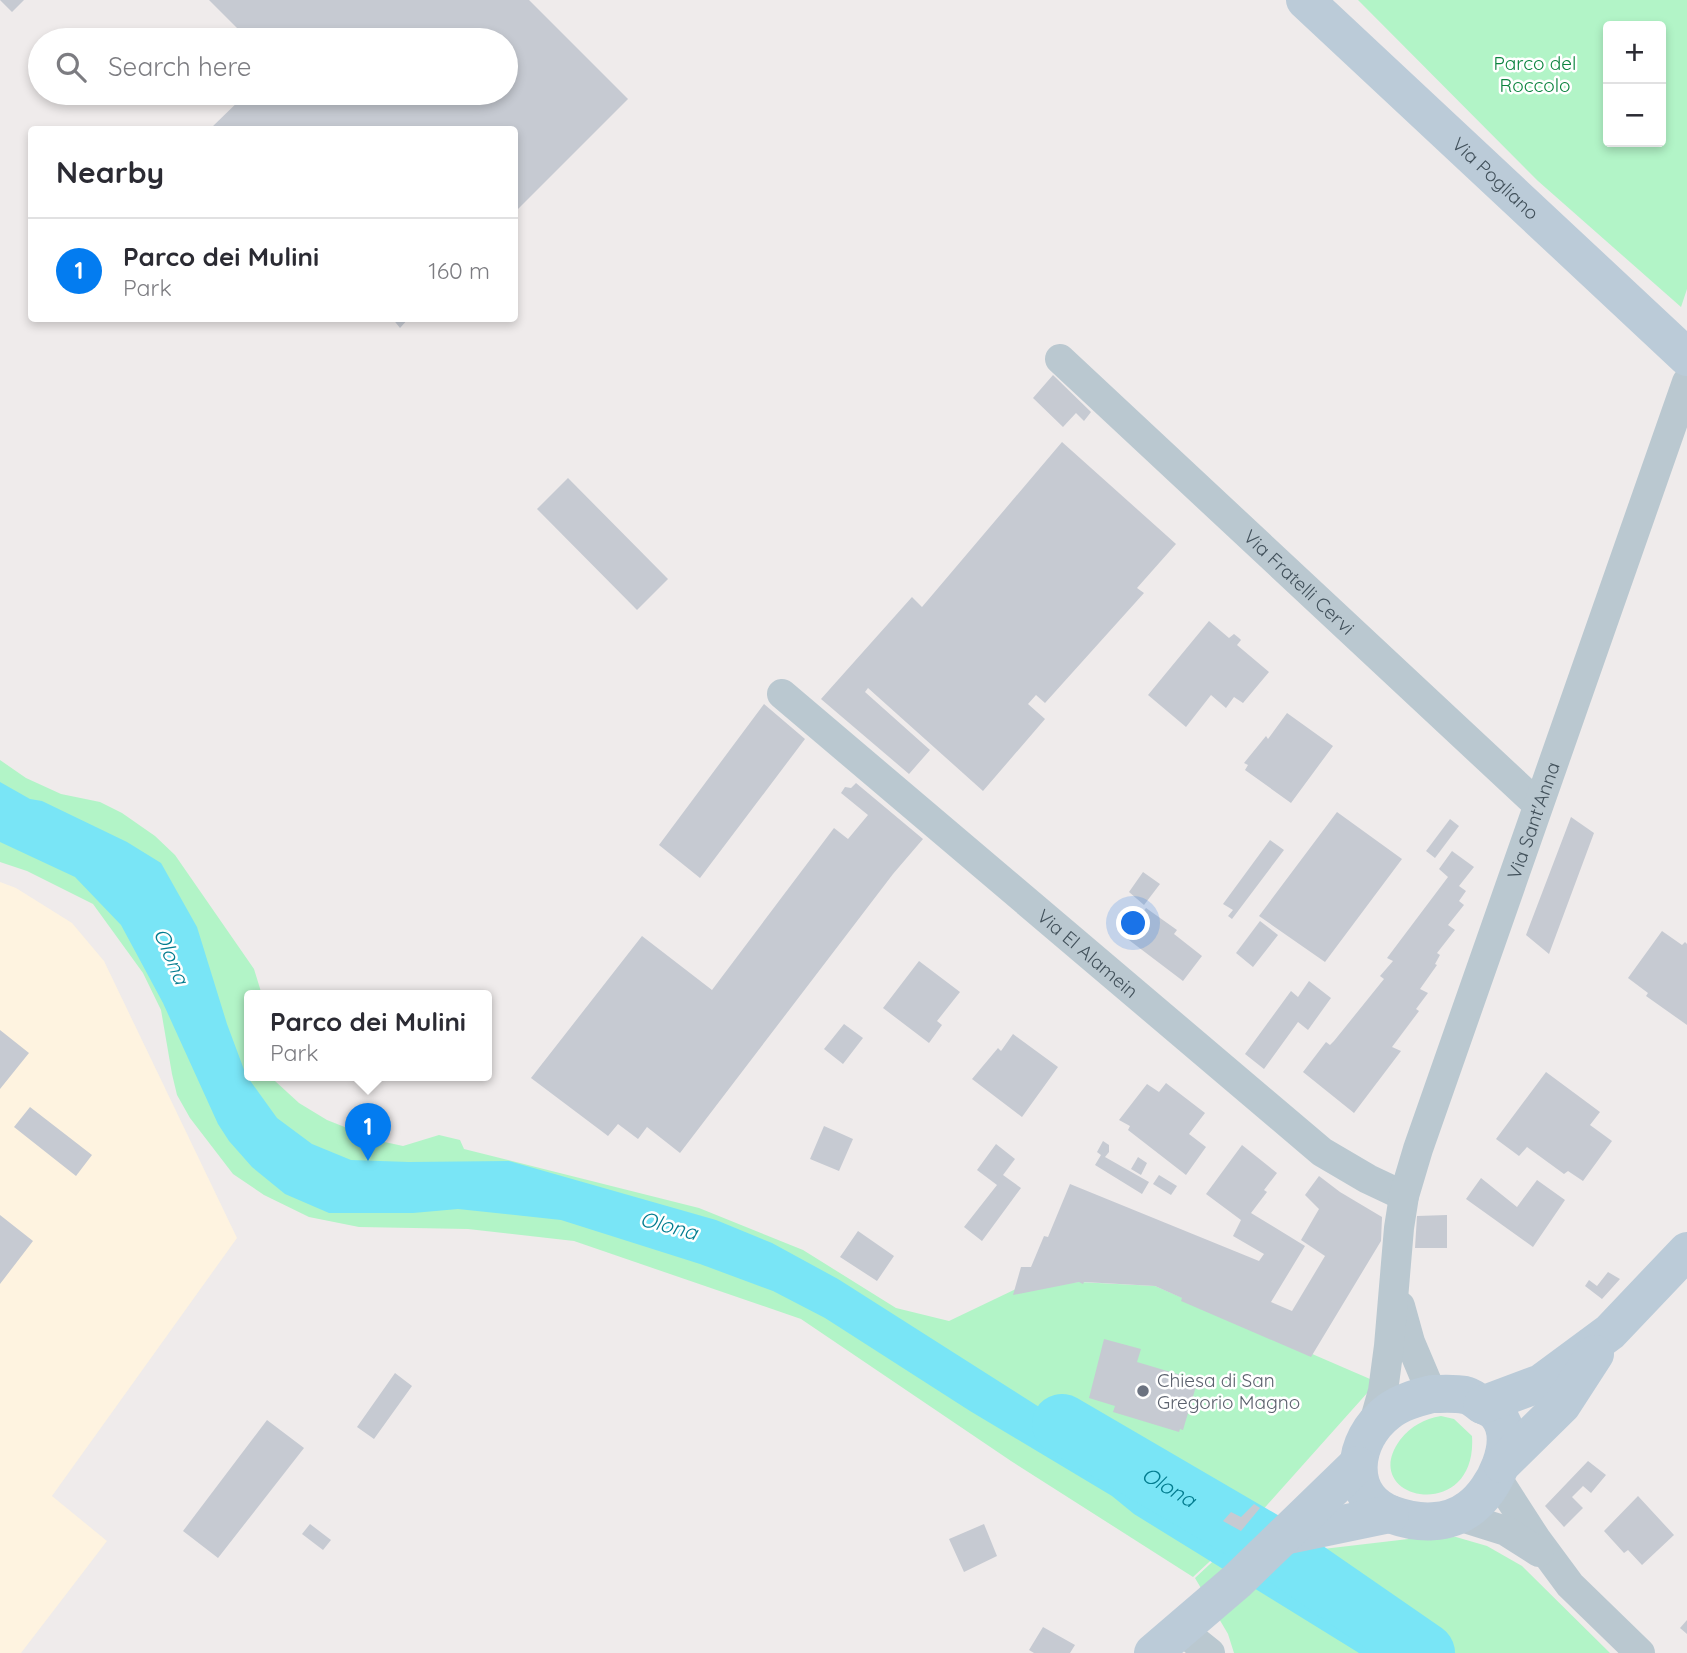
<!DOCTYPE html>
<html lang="en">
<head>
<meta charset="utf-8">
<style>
	:root { --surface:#fff; --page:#f2f2f3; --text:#2b2b33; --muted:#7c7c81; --line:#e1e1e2; --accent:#037cf0 }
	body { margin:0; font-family:Quicksand,sans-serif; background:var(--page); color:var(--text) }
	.controls { position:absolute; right:21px; top:21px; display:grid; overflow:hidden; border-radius:7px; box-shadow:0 4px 10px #0003 }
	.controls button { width:63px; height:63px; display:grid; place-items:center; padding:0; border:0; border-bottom:2px solid var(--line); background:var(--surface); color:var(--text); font:35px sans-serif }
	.you { position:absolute; left:1134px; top:924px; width:24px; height:24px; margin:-18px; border:5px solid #fff; border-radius:50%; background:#1a73e8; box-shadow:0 0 0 10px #1a73e833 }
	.badge { display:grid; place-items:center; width:46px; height:46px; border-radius:50%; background:var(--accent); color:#fff; font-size:23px; font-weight:700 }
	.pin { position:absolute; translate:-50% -58px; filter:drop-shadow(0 2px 4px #0008) }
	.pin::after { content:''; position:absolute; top:37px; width:24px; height:21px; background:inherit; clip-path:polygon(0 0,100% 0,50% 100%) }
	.popup { position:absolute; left:244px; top:990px; width:248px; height:91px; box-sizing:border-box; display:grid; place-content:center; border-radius:7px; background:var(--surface); filter:drop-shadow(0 2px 5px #0005); font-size:23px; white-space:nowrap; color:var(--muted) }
	.popup b { font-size:26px; color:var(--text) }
	.popup::after { content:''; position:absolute; left:50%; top:100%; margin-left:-14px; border:14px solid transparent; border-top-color:var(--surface) }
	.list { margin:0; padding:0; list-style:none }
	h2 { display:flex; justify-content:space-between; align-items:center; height:91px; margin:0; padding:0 28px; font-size:30px }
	h2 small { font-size:23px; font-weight:400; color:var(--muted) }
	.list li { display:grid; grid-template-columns:46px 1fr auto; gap:21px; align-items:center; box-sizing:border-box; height:105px; padding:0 28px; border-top:2px solid var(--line) }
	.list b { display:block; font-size:26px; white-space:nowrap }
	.list p { margin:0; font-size:23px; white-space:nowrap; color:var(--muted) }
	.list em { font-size:23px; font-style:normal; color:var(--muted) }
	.icon { flex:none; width:38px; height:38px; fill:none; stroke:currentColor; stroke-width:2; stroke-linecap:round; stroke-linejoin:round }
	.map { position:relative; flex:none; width:1687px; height:1653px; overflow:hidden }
	.search { position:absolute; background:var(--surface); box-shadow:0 4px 10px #0003; left:28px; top:28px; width:490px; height:77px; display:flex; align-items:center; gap:18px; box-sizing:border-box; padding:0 24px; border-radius:38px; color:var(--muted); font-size:26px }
	.panel { position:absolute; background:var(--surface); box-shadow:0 4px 10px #0003; left:28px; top:126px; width:490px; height:196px; border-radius:7px }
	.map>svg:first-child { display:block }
</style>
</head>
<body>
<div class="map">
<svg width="1687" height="1653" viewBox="0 0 1687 1653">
	<rect width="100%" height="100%" fill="#efebeb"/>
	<path fill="#fef3e0" d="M0,882L16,888L72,923L104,961L237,1238L52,1496L107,1541L21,1653H0Z"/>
	<path fill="#b2f4c7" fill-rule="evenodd" d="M1358,0H1687V289L1681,307L1538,181ZM1661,26V142H1608V26Z
		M0,760L26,778L61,794L100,802L122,813L155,836L175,855L254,969L262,995H249V1075H274L275,1081L299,1103L327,1120L380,1141L403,1146L439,1135L460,1140L464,1149L699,1208L803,1250L896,1308L949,1321L1020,1287L1079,1282L1155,1286L1377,1382L1251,1523L1193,1577L1011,1461L801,1319L574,1241L468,1229L359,1227L309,1217L264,1195L233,1174L190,1118L177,1095L172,1074L161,1010L143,973L93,904L27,871L0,862Z
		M1441,1416L1454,1419L1472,1436C1478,1526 1356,1500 1400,1440C1411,1426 1424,1419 1441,1416Z
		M1253,1524L1318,1552L1323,1549L1417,1538L1456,1537L1487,1546L1522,1566L1610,1653H1234L1228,1634L1195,1578Z"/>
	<path fill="#79e5f6" d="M0,782L30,799L42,801L127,842L161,863L197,927L227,1024L246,1075L277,1118L312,1144L351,1160L409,1162L509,1161L716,1220L772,1243L838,1279L1157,1482L1306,1569L1437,1653H1359L1134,1514L1112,1496L970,1411L825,1318L773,1291L700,1264L561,1220L458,1209L413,1213H329L285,1194L252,1167L229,1141L218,1124L163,1003L121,925L75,877L0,842Z"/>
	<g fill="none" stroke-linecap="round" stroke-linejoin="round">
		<path stroke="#79e5f6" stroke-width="60" id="s1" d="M1062,1424L1266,1543L1425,1653"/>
	</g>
	<path fill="#c6cad2" d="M0,0H24L12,12Z
		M209,0H529L628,99L514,213V130H213L211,128L247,93H506V40H249Z
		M392,318H409L400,328Z
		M1053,375L1091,412L1084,421L1076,413L1063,427L1033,398Z
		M1062,442L1176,544L1137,588L1144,593L1045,703L1036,695L1028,704L1045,719L983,791L868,688L865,692L930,750L909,774L821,699L912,597L922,607Z
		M568,478L668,579L637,610L537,509Z
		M1209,621L1229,638L1234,634L1239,638L1241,640L1237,645L1269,672L1243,703L1234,697L1226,708L1211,695L1186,727L1148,695Z
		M764,704L805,739L700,878L659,845Z
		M1287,713L1333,746L1291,803L1245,770L1248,765L1244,763L1266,736L1268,739Z
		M856,783L923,839L893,874L680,1153L647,1127L638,1139L618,1124L608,1136L531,1078L642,936L712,990L834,828L848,839L868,815L841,793L845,787L851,788Z
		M1337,812L1402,859L1325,962L1259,916Z
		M1571,817L1594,833L1549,954L1526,935Z
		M1450,819L1459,826L1435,858L1426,851Z
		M1270,840L1284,850L1232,919L1228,916L1233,910L1223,904Z
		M1452,851L1474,867L1459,886L1466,891L1459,901L1464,905L1448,925L1455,930L1437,953L1440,955L1435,964L1437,965L1420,989L1428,993L1416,1009L1419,1011L1392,1047L1401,1051L1354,1113L1303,1072L1326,1042L1330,1045L1334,1041L1384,979L1380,976L1393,961L1387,958L1448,877L1439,869Z
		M1143,872L1160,884L1144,905L1129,892Z
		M1146,908L1177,930L1174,934L1202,956L1183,981L1125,937Z
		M1260,921L1278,935L1253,967L1236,953Z
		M1662,931L1682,945L1685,942L1687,944V1025L1646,996L1648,993L1628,978Z
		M919,961L960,992L937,1021L942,1025L929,1043L883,1008Z
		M1309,981L1331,998L1308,1030L1298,1022L1264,1069L1245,1054L1291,991L1298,997Z
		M844,1024L863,1038L843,1064L824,1049Z
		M0,1030L29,1053L0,1089Z
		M1013,1034L1058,1067L1022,1117L972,1079L998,1048L1001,1051Z
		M1546,1072L1600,1112L1590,1125L1612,1141L1583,1181L1568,1171L1564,1174L1527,1147L1519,1156L1496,1139Z
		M1166,1083L1205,1113L1189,1134L1206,1147L1186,1175L1128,1130L1130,1126L1119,1120L1147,1084L1159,1092Z
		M30,1107L92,1155L76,1176L14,1127Z
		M824,1126L853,1139L839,1171L810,1159Z
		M1103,1141L1109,1145V1152L1105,1157L1149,1182L1142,1194L1095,1165L1101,1155L1097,1152Z
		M996,1144L1015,1159L1003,1175L1021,1188L982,1241L964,1227L997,1185L977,1170Z
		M1242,1145L1277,1173L1264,1190L1267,1192L1251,1213L1305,1246L1271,1302L1292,1311L1325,1256L1301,1240L1319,1209L1305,1195L1319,1176L1340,1192L1382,1217L1381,1241L1311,1357L1181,1301L1182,1298L1155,1286L1084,1282L1083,1284L1079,1282L1013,1295L1021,1267H1031L1044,1236L1048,1237L1070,1184L1259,1261L1264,1254L1233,1236L1241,1220L1206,1194Z
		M1138,1157L1147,1163L1141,1175L1131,1169Z
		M1159,1175L1177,1186L1171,1195L1153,1184Z
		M1481,1178L1517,1207L1537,1180L1565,1200L1533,1247L1466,1199Z
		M0,1215L33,1241L0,1284Z
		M1447,1215V1248H1415L1417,1216Z
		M858,1231L894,1256L877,1281L840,1257Z
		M1608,1272L1620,1279L1602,1299L1585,1286L1589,1280L1597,1286Z
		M1104,1339L1141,1349L1137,1362L1194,1379L1193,1382L1197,1383L1183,1430L1180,1429L1179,1432L1113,1412L1115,1406L1089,1398Z
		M395,1373L412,1386L374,1439L357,1427Z
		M267,1420L304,1448L218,1558L183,1531Z
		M1588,1461L1606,1475L1591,1493L1583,1486L1572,1497L1583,1508L1564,1527L1545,1506Z
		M1638,1496L1674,1535L1642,1565L1628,1550L1624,1553L1604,1531Z
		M1254,1504L1260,1508L1241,1531L1223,1521L1231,1512L1241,1517Z
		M310,1524L331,1540L323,1550L302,1534Z
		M984,1524L997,1556L964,1572L949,1539Z
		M1687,1620V1634L1680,1628Z
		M1043,1627L1075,1645L1070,1653H1034L1029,1650Z"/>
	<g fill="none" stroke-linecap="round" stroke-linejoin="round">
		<g stroke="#bac8d0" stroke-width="30">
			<path id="s2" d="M1060,359L1538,805"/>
			<path id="s3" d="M782,694L1322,1152L1368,1179L1404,1196"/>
			<path d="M1400,1306L1410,1342L1432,1394"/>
			<path id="s4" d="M1372,1430L1383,1391L1389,1346L1399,1228L1404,1196L1418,1149L1687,382"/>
			<path d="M1496,1477L1536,1539L1570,1585L1640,1653"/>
			<path d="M1455,1515L1506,1531L1539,1552"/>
			<path d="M1180,1629L1210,1653"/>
		</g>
		<g stroke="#bbcbd8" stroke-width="38">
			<path id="s5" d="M1305,0L1687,357"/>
			<path d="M1432,1394C1442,1394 1455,1393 1465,1395C1471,1396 1478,1402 1483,1405C1487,1407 1494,1410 1497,1414C1519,1440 1494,1491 1470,1508C1448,1525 1418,1524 1393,1515C1344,1497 1352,1439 1388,1412C1401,1402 1417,1398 1432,1394Z"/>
			<path d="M1482,1405L1541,1383L1610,1332L1687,1251"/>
			<path d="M1502,1464L1562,1405L1595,1354"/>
			<path d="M1284,1536L1390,1514"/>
			<path d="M1153,1653L1237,1581L1357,1465"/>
		</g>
	</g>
	<circle fill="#6b7280" stroke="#fff" stroke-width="2.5" cx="1143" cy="1391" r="7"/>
	<g text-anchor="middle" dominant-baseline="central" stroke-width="5" stroke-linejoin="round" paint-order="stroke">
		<g font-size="19" fill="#0b833e" stroke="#fff">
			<text x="1535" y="63">Parco del<tspan x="1535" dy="22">Roccolo</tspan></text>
		</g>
		<g font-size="19" fill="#42515b" stroke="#fff">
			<text stroke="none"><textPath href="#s5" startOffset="261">Via Pogliano</textPath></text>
			<text stroke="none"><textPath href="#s2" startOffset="327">Via Fratelli Cervi</textPath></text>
			<text stroke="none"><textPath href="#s4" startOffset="634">Via Sant'Anna</textPath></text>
			<text stroke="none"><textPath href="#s3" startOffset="401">Via El Alamein</textPath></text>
		</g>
		<g font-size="19" fill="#5b616d" stroke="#fff" text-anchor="start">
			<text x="1157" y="1380">Chiesa di San<tspan x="1157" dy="22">Gregorio Magno</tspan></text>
		</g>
		<g font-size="21" font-style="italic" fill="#037c8f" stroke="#fff">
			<text transform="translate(172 956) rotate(67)">Olona</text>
			<text transform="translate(669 1225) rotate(15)">Olona</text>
			<text stroke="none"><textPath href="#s1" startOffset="124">Olona</textPath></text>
		</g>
	</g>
</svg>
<div class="controls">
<button>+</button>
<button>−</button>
</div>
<div class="you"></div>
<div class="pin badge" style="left:368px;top:1161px">1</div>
<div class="popup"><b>Parco dei Mulini</b>Park</div>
<div class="search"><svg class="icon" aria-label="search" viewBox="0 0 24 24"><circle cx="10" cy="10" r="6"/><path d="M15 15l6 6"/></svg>Search here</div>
<section class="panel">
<h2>Nearby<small></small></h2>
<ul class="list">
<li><span class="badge">1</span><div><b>Parco dei Mulini</b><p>Park</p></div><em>160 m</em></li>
</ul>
</section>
</div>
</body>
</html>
